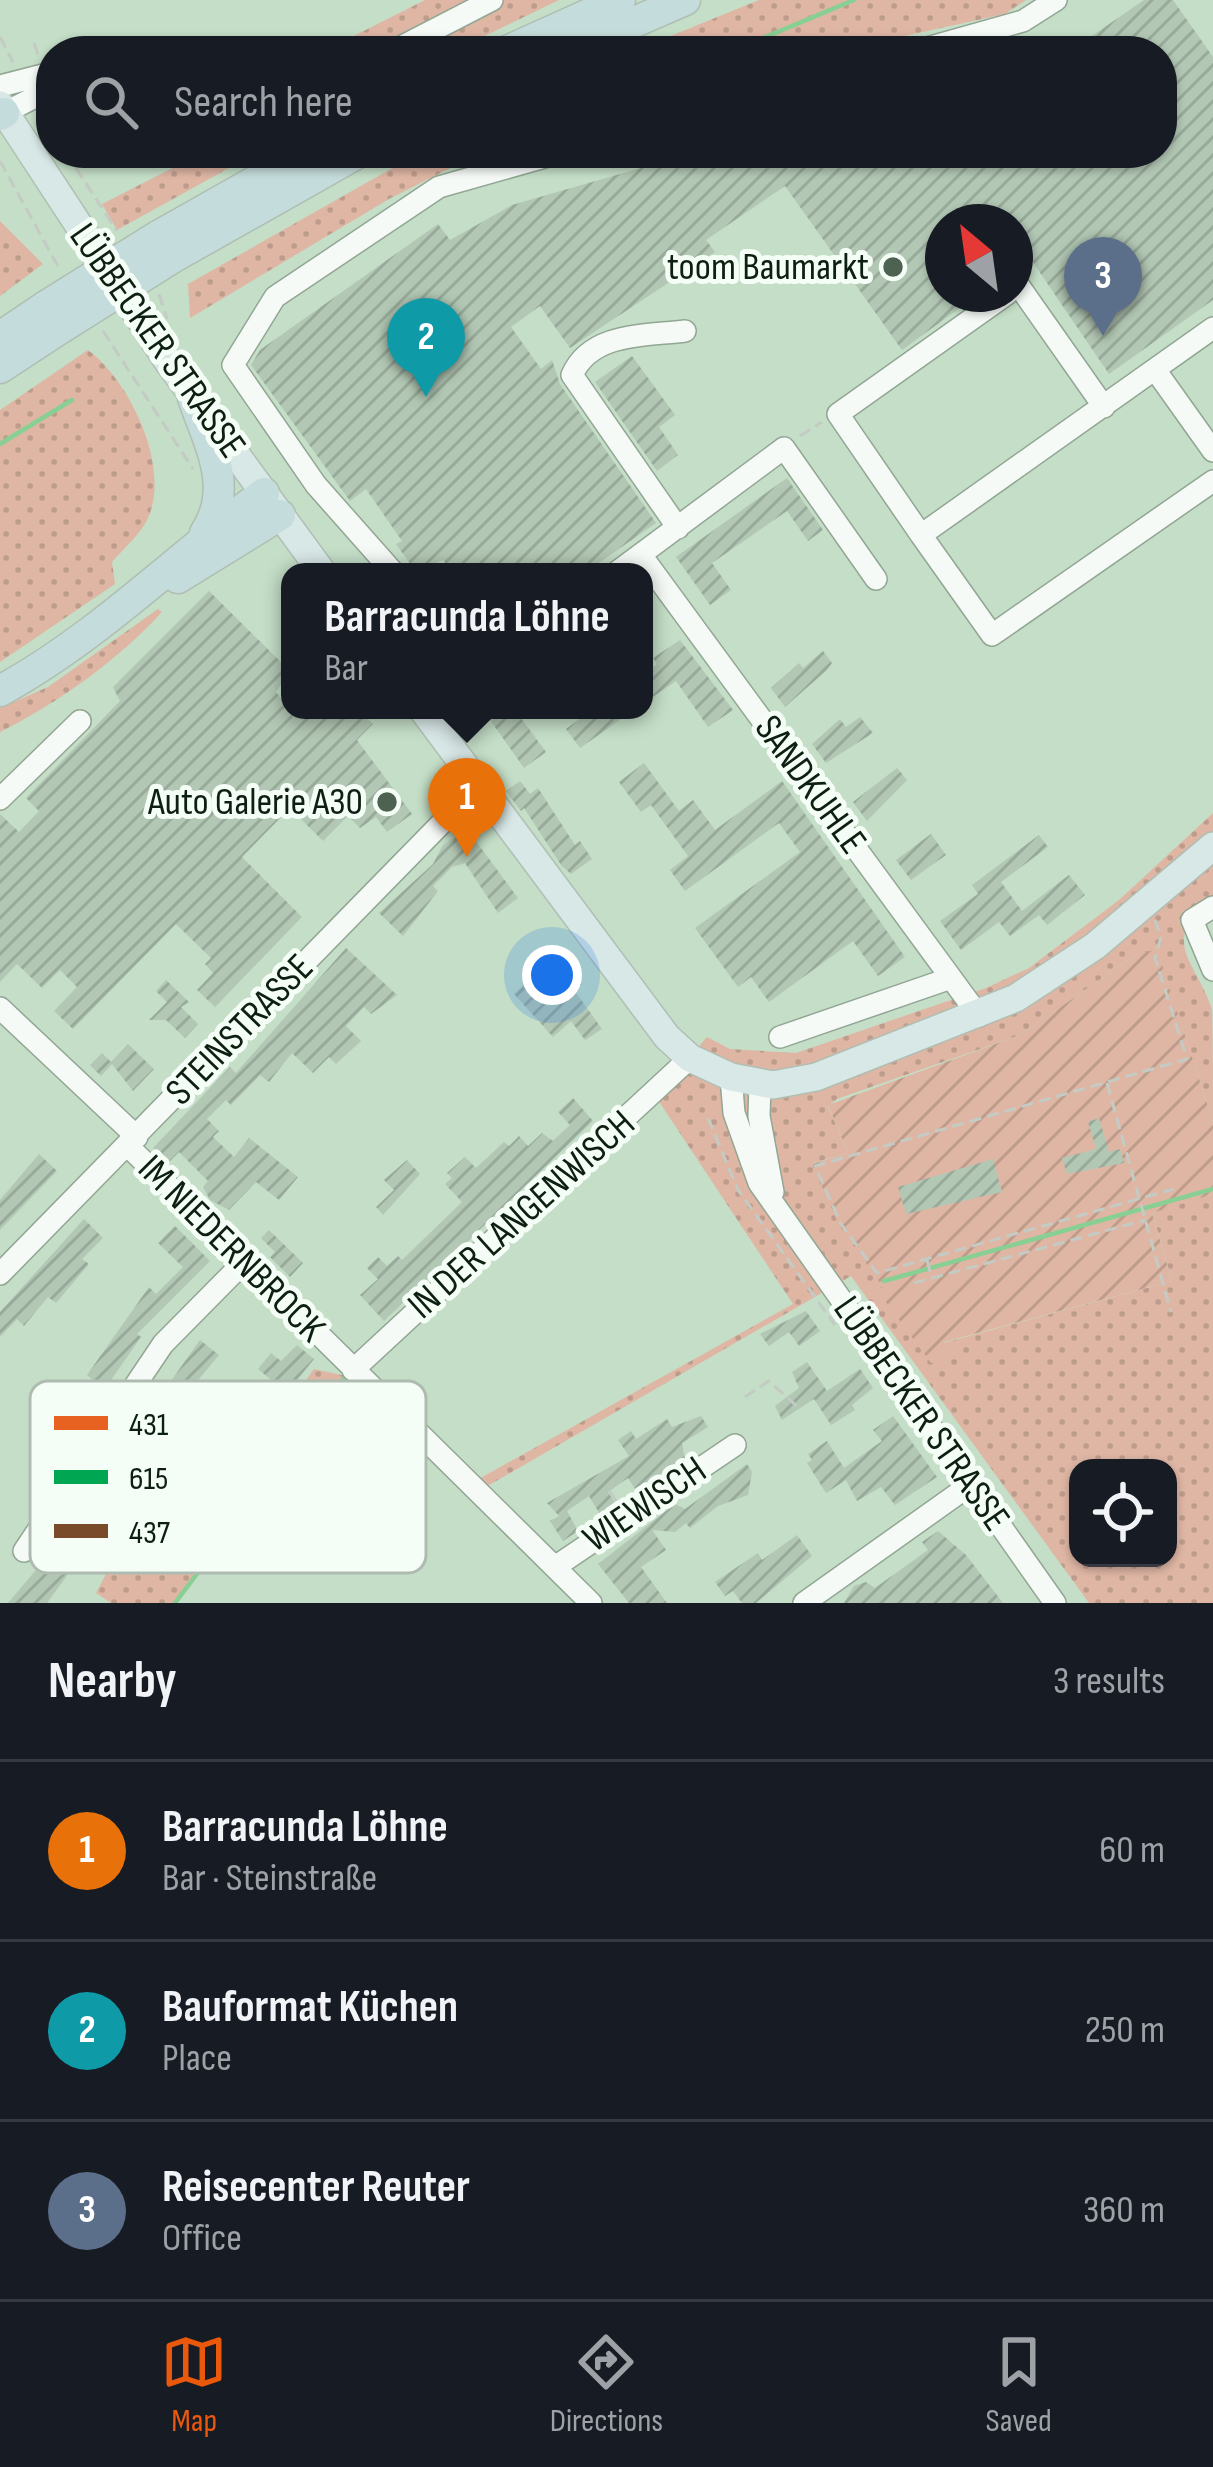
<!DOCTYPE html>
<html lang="en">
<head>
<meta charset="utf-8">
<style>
	:root { --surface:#171b24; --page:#242831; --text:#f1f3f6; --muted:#9ea1a6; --line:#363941; --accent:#ea580c }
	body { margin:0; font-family:"Sofia Sans Condensed",sans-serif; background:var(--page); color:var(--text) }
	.controls { position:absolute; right:36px; bottom:36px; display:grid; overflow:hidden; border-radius:24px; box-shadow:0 3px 9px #0004 }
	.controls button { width:108px; height:108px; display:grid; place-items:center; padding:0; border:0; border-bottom:3px solid var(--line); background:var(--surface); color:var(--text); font:60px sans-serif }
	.compass { position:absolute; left:925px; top:204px; width:108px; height:108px; border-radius:50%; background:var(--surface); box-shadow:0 3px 9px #0004; rotate:331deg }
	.you { position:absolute; left:552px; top:975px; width:42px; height:42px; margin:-30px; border:9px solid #fff; border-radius:50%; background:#1a73e8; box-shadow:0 0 0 18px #1a73e833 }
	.badge { display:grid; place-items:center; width:78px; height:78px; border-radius:50%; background:var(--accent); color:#fff; font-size:39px; font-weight:700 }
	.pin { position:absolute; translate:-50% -99px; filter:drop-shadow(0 3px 6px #0008) }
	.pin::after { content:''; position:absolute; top:63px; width:42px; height:36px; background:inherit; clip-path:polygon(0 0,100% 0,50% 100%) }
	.popup { position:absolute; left:281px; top:563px; width:372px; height:156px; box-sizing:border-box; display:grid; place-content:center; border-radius:24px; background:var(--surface); filter:drop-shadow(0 3px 9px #0005); font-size:39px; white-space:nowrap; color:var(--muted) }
	.popup b { font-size:45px; color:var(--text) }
	.popup::after { content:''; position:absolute; left:50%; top:100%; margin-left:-24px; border:24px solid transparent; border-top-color:var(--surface) }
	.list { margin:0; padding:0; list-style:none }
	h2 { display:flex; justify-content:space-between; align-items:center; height:156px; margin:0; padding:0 48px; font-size:51px }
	h2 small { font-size:39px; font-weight:400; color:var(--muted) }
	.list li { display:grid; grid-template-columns:78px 1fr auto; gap:36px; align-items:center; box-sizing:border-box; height:180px; padding:0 48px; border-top:3px solid var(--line) }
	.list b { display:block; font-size:45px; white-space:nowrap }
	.list p { margin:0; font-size:39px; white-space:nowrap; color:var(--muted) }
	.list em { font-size:39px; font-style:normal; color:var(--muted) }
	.icon { flex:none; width:66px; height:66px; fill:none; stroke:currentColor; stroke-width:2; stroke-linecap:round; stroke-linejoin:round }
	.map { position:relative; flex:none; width:1213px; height:1603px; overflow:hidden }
	.search { position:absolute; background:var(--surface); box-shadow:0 3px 9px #0004; left:36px; right:36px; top:36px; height:132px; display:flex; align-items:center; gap:30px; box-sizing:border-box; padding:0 42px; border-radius:48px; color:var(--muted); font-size:45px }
	.sheet { height:696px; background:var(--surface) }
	nav { display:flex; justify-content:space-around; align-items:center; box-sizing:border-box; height:168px; border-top:3px solid var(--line); background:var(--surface); font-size:33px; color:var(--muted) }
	nav a { display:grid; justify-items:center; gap:6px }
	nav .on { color:var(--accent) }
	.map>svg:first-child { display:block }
</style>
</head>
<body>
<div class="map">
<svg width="1213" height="1603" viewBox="0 0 1213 1603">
	<defs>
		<pattern id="grass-dots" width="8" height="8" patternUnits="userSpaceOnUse" patternTransform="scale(3)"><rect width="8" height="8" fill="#dfb6a4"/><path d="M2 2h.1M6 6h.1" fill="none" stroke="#be9c8c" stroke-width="1.8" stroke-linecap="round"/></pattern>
		<pattern id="garden-furrows" width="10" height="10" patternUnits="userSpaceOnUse" patternTransform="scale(3)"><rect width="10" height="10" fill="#dfb6a4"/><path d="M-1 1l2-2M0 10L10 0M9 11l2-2" fill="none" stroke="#be9c8c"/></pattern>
		<pattern id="building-hatch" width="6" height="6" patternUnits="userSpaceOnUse" patternTransform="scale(3)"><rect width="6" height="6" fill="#b2c7b4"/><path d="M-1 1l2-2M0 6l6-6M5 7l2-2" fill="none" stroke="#98aa9a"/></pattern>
	</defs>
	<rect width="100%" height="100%" fill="#c4dec7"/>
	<path fill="url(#grass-dots)" fill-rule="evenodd" d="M425,0H559L454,51H324Z
		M759,0H1026L1005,14L836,51H634Z
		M202,153H256L117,230L102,204Z
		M419,153H480L389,199L190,318L188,284Z
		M0,221L43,264L0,296Z
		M88,350C130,381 171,467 148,518C141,534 123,549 112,562L115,584L0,662V410Z
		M158,609L162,612C118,660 58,703 0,732V708L48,687Z
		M1213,813V898C1156,941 1198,963 1212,1010C1213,1041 1213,1089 1213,1122L1157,950L1137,954L1020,1035L837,1099L828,1106L848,1153L813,1163L943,1343L1172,1281L1152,1212L1213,1194V1603H1089L851,1276L484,1488L477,1480L793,1304L656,1097L707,1037L730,1049L796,1053L986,988L1029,968L1119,900ZM1078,1468H1168V1558H1078Z
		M314,1369L346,1376L176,1603H111L96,1593L136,1517L235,1400L270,1428Z"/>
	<path fill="url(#garden-furrows)" d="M1157,949L1213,1122V1194L1152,1213L1172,1281L944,1342L947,1360L931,1363L877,1290L883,1287L839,1225L812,1164L848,1153L828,1105L1020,1035L1137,954Z"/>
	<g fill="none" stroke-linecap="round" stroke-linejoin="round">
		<path stroke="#88cf94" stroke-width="4.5" d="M732,51L854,0
			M0,444L72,400
			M884,1281L1213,1189
			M175,1603L345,1377"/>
	</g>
	<path fill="url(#building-hatch)" d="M1144,0H1173L1213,57V300L1109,374L1030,258L1015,268V222H943V294H979L902,350L785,186L706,240L715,252L570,348L540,306L511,327L541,369L552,360L560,384L656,523L586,572H452L443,560L416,572L396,544L402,541L366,489L350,501L251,365L260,350L438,224L450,240L512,205L693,153H1162V51H1070Z
		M632,356L675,415L659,427L678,455L657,471L595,382Z
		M787,478L823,530L808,541L787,511L712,563L731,590L710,605L676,557Z
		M209,591L290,671L276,692L290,710H358L373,724L357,740L412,814L387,832L376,817L360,828L348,816L323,841L290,808L242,857L302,917L215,1007L197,990L213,973L205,964L211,958L176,924L73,1029L54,1011L77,987L60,970L42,988L17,964L0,982V814L19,832L39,811L26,798L120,701L113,687Z
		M680,640L733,710L708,727L676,681L644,703V674L657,664L653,658Z
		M823,651L832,663L827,670L785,707L771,688L799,663L803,668Z
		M483,710H515L546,752L524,768Z
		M592,710H634L580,748L566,729Z
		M860,717L873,733L826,763L812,744L840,719L846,727Z
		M644,763L679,811L693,800L715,830L782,781L905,957L878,976L853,941L769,1002L751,977L738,987L695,928L800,852L779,823L685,891L670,870L688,856L651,805L641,812L619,782Z
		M897,768L907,780L867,821L853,802Z
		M520,781L530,794L538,788L575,845L580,841L592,859L571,874L561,865L524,808L521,811L506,791Z
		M467,829L518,898L498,913L465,863L452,867L433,886L438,891L403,936L379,913L433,864L443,845Z
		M931,834L946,855L911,880L896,860Z
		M1039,835L1048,847L1001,882L1022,911L1069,875L1085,895L1047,925L1039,915L1010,936L999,922L961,950L940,921L978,894L972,885Z
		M346,948L397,995L371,1014L364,1007L346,1026L361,1041L336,1064L329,1057L313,1073L292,1053L269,1082L260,1075L231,1105L226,1100L207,1119L219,1131L213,1137L234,1157L249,1138L298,1177L279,1200L256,1182L229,1210L210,1200L203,1187L208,1181L179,1152L168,1163L153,1148L230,1067L236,1073Z
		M566,963L581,985L574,990L602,1029L585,1040L571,1021L553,1037L514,994L523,985L527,991Z
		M166,980L189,1002L181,1007L198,1024L185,1038L166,1020H149L167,1002L156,991Z
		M128,1044L154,1069L133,1091L112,1064L101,1076L90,1065L102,1053L111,1062Z
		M573,1098L593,1121L384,1321L360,1295L378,1279L367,1268L378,1257L387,1266L398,1256L402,1260L462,1202L445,1184L452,1178L447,1173L465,1157L476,1168L504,1142L509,1146L519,1136L528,1146L542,1133L553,1141L570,1125L558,1112Z
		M1099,1118L1109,1152L1120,1149L1124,1163L1067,1174L1062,1158L1096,1149L1088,1122Z
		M39,1154L57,1171L0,1230V1200Z
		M993,1159L1002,1192L906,1214L898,1187Z
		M407,1160L420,1174L383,1215L376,1207L394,1190L384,1180Z
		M84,1219L103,1238L82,1259L89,1264L56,1303L48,1297L24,1326L17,1319L0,1337V1312Z
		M175,1226L210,1261L137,1334L141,1337L104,1390L87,1375L149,1287L156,1294L183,1267L158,1243Z
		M269,1230L303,1263L290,1277L270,1257L275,1252L261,1238Z
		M806,1311L820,1331L799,1346L789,1332L769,1346L760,1334Z
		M200,1340L219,1355L179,1403L184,1408L142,1467L122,1450Z
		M297,1345L314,1359L293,1385L286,1380L280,1387L258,1369L271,1353L281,1361Z
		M807,1362L827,1391L860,1369L873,1388L852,1405L855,1410L831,1425L814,1399L782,1420L775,1406L799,1388L792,1372Z
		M701,1416L708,1427L682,1443L685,1460L637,1492L628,1478L608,1492L617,1506L601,1516L589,1496L567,1511L578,1531L563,1541L550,1521L559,1516L547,1503L629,1456L618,1440L631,1431L636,1439L667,1419L672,1427Z
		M893,1416L937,1477L895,1505L881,1487L857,1501L846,1480L826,1493L807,1463L812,1460L808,1454L827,1441L844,1468L882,1441L873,1430Z
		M747,1464L752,1472L748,1495L718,1506L690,1528L686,1523L675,1532L652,1530L666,1550L641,1567L667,1603H629L598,1564L675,1504L685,1509Z
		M938,1531L966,1555L1003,1603H844L854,1586L866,1582L875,1588L928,1550L922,1542Z
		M797,1535L812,1556L756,1603H742L733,1591L725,1596L715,1582L758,1553L762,1560Z
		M47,1557L69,1573L47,1603H8Z"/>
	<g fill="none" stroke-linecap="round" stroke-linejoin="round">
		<defs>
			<path id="minor" d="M393,51L492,0
				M916,51L1023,21L1056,0
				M0,86L51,73
				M4,113L51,89
				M1015,289L1019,286L1104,407
				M1213,328L921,535L992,635L1213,481
				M1156,371L1213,451
				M678,528L572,375C591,332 645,336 685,331
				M921,535L838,414L1007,294
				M641,555L979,1016
				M393,572L316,485L233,365L275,297L439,187L559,153
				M617,572L784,448L876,579
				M0,799L80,721
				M1213,907L1192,920L1213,970
				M0,1008L137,1137
				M780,1037L951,978
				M731,1077L734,1113L759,1183L1055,1603
				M760,1084L759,1116L773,1192
				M128,1146L591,1603
				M0,1274L478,786
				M353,1370L690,1058
				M24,1551L163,1344L242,1264
				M555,1567L735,1445
				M804,1603L970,1485"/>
			<path id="major" d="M0,105L169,363L322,572
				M423,710L667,1037L690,1058L731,1077L773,1085L816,1077L1016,998L1095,946L1213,846"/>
			<path id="highway" d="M507,51L620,0
				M568,51L685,0
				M0,115L4,113
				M158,236L305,153
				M172,258L358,153
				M0,337L46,306
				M0,368L61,328
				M193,398C209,444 235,488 205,533
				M178,578L280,515
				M0,691C97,638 176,558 264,493"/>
		</defs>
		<use href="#minor" stroke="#92a694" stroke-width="24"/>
		<use href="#major" stroke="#b0beb3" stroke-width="30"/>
		<use href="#highway" stroke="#b0beb3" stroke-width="33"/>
		<path stroke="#c3cbc4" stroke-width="3" stroke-dasharray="12 6" stroke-linecap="butt" d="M0,37L13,62
			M34,43L38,55
			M43,111L51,126
			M66,153L117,231
			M0,161L60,270
			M159,294L167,319
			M103,331L193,469
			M800,436L822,422
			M1155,920L1161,937L1155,958L1187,1059L815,1166L841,1224L877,1273L1177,1188
			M1107,1083L1171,1312
			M708,1118L738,1190L835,1325
			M927,1260L932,1278
			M914,1283L1145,1220
			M745,1397L769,1381L799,1408
			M610,1491L618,1505"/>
		<use href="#minor" stroke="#f6faf7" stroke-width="21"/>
		<use href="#major" stroke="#d8e8e6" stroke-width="27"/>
		<use href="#highway" stroke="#c4dcdb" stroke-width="30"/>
		<defs>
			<path id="highway-bridge" d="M46,306L158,236
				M61,328L172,258"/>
		</defs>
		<use href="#highway-bridge" stroke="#b0beb3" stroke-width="33" stroke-linecap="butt"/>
		<use href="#highway-bridge" stroke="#c4dcdb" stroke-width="30"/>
	</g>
	<g fill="#4d6250" stroke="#f5fef6" stroke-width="4.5">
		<circle cx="893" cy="267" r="12"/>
		<circle cx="387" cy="802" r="12"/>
	</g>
	<g text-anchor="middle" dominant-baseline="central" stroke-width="10" stroke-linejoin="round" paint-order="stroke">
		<g font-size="39" fill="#0d1f10" stroke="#f5fef6" text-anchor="end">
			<text x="869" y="267">toom Baumarkt</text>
			<text x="363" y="802">Auto Galerie A30</text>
		</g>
		<g font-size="39" fill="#0d1f10" stroke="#f5fef6">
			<text transform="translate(157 341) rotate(55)">LÜBBECKER STRASSE</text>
			<text transform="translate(810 785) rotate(54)">SANDKUHLE</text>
			<text transform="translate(240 1030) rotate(-46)">STEINSTRASSE</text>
			<text transform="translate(522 1215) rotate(-42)">IN DER LANGENWISCH</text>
			<text transform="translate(231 1249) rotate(45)">IM NIEDERNBROCK</text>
			<text transform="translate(921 1414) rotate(55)">LÜBBECKER STRASSE</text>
			<text transform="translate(645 1505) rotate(-34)">WIEWISCH</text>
		</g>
	</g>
	<rect x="30" y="1381" width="396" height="192" rx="18" fill="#f5fef6" stroke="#afbbb1" stroke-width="3"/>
	<rect x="54" y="1416" width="54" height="14" fill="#e76221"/>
	<rect x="54" y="1470" width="54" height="14" fill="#00a651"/>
	<rect x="54" y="1524" width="54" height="14" fill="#7a4b2a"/>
	<g font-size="33" fill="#0d1f10">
		<text x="129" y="1435">431</text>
		<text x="129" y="1489">615</text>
		<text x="129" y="1543">437</text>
	</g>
</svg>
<div class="controls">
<button><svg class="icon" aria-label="locate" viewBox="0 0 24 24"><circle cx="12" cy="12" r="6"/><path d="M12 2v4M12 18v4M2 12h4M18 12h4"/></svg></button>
</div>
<svg class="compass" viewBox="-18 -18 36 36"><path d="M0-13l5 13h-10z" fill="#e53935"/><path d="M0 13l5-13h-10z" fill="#9ea1a6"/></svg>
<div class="you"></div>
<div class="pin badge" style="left:467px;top:857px;background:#e8710a">1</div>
<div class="popup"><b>Barracunda Löhne</b>Bar</div>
<div class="pin badge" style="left:426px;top:397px;background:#0f9aa8">2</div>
<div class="pin badge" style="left:1103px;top:336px;background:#5c6f8a">3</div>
<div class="search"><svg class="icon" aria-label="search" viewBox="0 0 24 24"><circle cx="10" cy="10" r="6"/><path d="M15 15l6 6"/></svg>Search here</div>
</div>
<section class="sheet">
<h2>Nearby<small>3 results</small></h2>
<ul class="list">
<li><span class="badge" style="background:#e8710a">1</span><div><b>Barracunda Löhne</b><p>Bar · Steinstraße</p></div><em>60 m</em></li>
<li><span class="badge" style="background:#0f9aa8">2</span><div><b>Bauformat Küchen</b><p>Place</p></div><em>250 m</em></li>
<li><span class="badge" style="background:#5c6f8a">3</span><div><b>Reisecenter Reuter</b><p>Office</p></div><em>360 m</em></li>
</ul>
</section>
<nav>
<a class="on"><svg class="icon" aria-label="map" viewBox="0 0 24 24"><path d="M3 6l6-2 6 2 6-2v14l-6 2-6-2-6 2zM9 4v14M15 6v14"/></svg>Map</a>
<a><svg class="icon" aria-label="directions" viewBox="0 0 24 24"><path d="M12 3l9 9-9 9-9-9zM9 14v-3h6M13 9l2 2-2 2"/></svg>Directions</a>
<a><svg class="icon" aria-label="saved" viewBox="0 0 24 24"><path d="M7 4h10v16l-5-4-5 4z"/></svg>Saved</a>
</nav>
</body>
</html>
